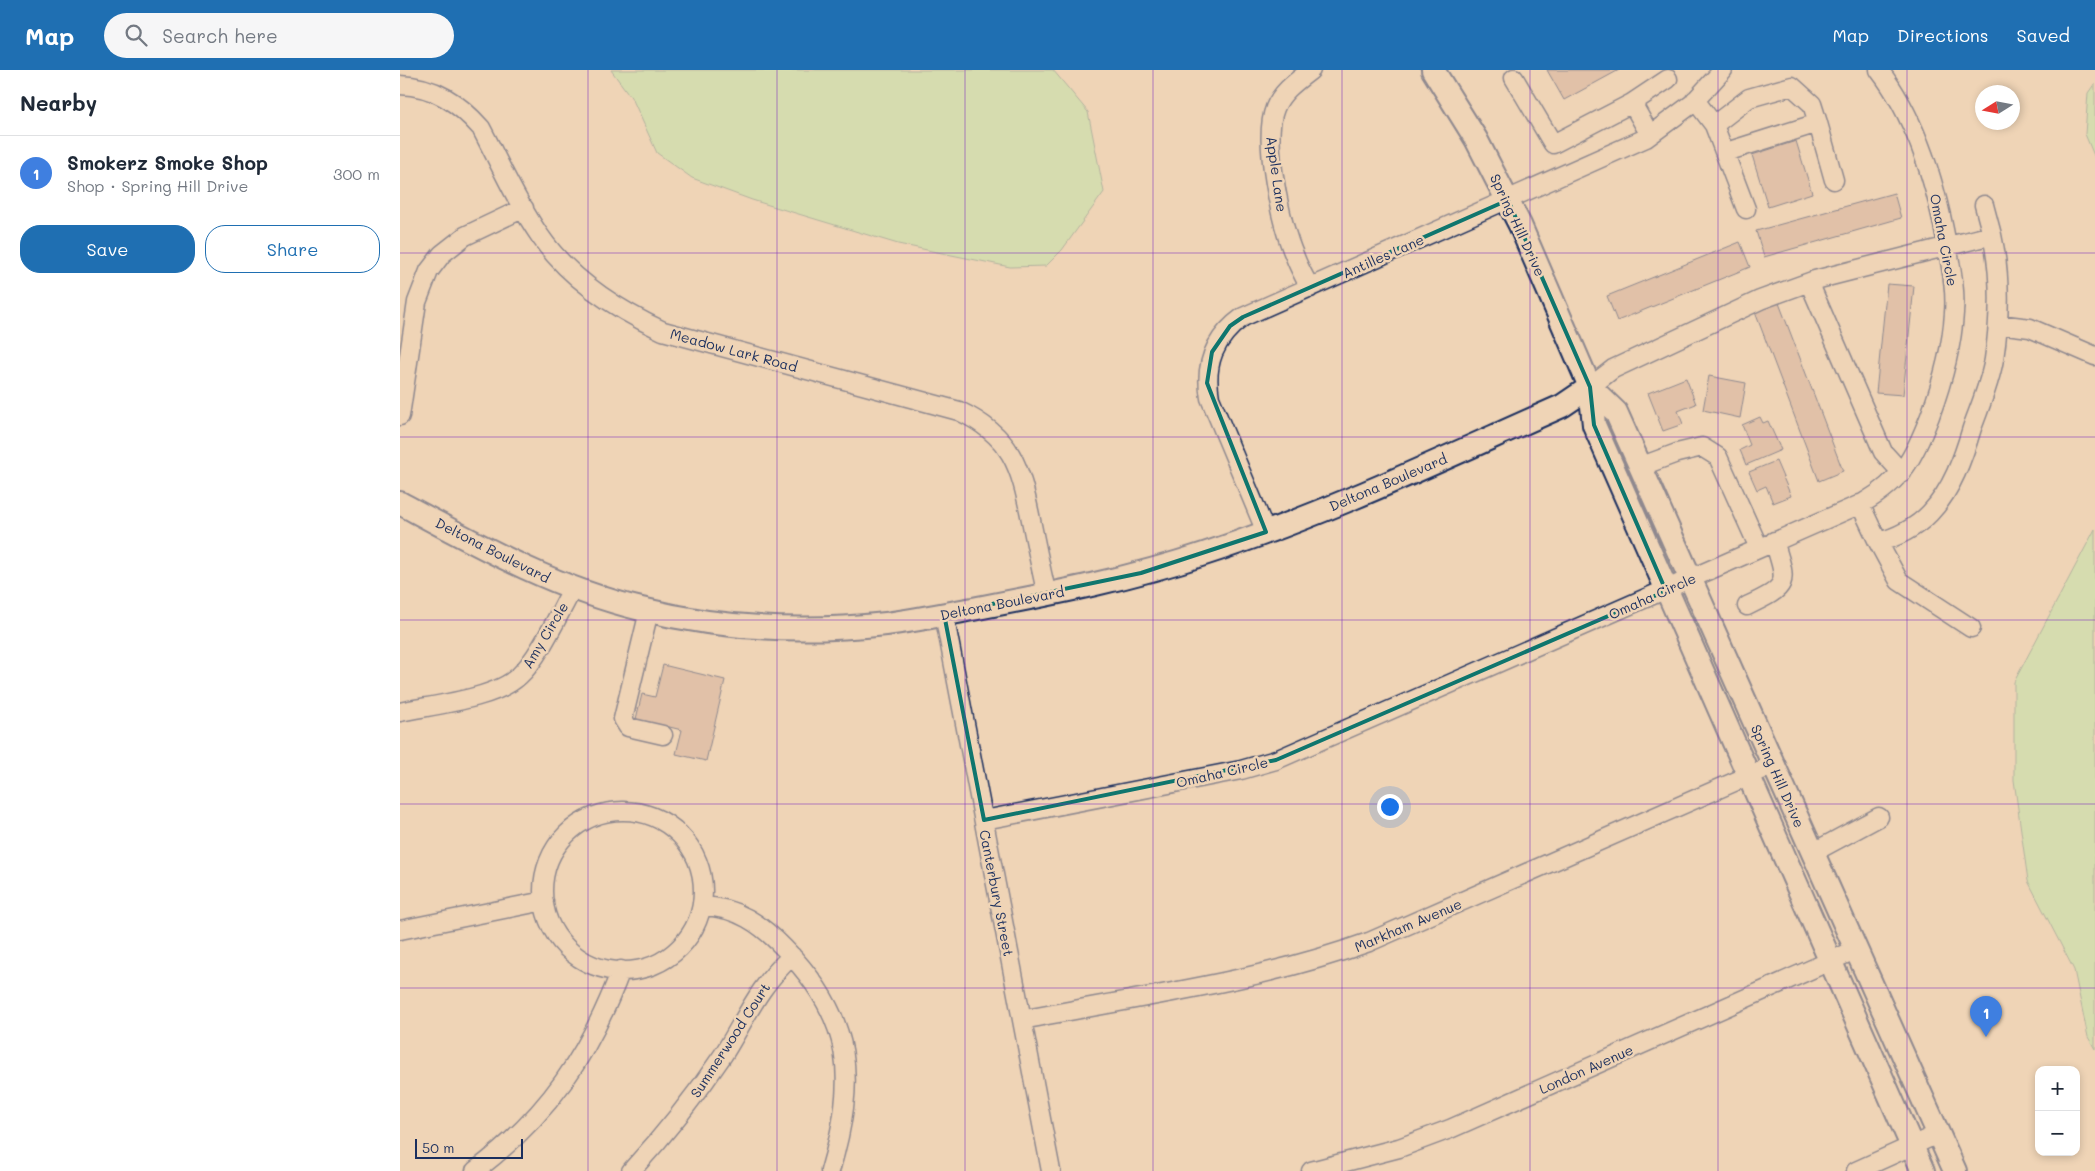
<!DOCTYPE html>
<html lang="en">
<head>
<meta charset="utf-8">
<style>
	:root { --surface:#fff; --page:#f6f6f7; --text:#1f2937; --muted:#747a83; --line:#e0e1e3; --accent:#1f6fb2 }
	body { margin:0; font-family:Mali,sans-serif; background:var(--page); color:var(--text) }
	.controls { position:absolute; right:15px; bottom:15px; display:grid; overflow:hidden; border-radius:10px; box-shadow:0 2px 8px #0003 }
	.controls button { width:45px; height:45px; display:grid; place-items:center; padding:0; border:0; border-bottom:1px solid var(--line); background:var(--surface); color:var(--text); font:25px sans-serif }
	.compass { position:absolute; left:1575px; top:15px; width:45px; height:45px; border-radius:50%; background:var(--surface); box-shadow:0 2px 8px #0003; rotate:259deg }
	.scale { position:absolute; left:15px; bottom:12px; width:108px; box-sizing:border-box; padding-left:5px; border:2px solid #1b2f5e; border-top:0; font-size:14px; line-height:18px; white-space:nowrap; color:#1b2f5e; -webkit-text-stroke:4px #efd4b6; paint-order:stroke }
	.you { position:absolute; left:989px; top:736px; width:18px; height:18px; margin:-12px; border:4px solid #fff; border-radius:50%; background:#1a73e8; box-shadow:0 0 0 8px #1a73e833 }
	.badge { display:grid; place-items:center; width:32px; height:32px; border-radius:50%; background:var(--accent); color:#fff; font-size:16px; font-weight:700 }
	.pin { position:absolute; translate:-50% -41px; filter:drop-shadow(0 1px 2px #0008) }
	.pin::after { content:''; position:absolute; top:26px; width:18px; height:15px; background:inherit; clip-path:polygon(0 0,100% 0,50% 100%) }
	.list { margin:0; padding:0; list-style:none }
	h2 { display:flex; justify-content:space-between; align-items:center; height:65px; margin:0; padding:0 20px; font-size:21px }
	h2 small { font-size:16px; font-weight:400; color:var(--muted) }
	.list li { display:grid; grid-template-columns:32px 1fr auto; gap:15px; align-items:center; box-sizing:border-box; height:75px; padding:0 20px; border-top:1px solid var(--line) }
	.list b { display:block; font-size:19px; white-space:nowrap }
	.list p { margin:0; font-size:16px; white-space:nowrap; color:var(--muted) }
	.list em { font-size:16px; font-style:normal; color:var(--muted) }
	.actions { display:flex; gap:10px; padding:15px 20px }
	.actions a { flex:1; padding:11px 0; border:1px solid var(--accent); border-radius:20px; text-align:center; font-size:18px; color:var(--accent) }
	.actions .main { background:var(--accent); color:#fff }
	.icon { flex:none; width:28px; height:28px; fill:none; stroke:currentColor; stroke-width:2; stroke-linecap:round; stroke-linejoin:round }
	.map { position:relative; flex:none; width:1695px; height:1101px; overflow:hidden }
	header { display:flex; align-items:center; gap:30px; box-sizing:border-box; height:70px; padding:0 25px; background:var(--accent); color:#fff }
	header strong { font-size:24px }
	nav { display:flex; gap:28px; margin-inline-start:auto; font-size:18px }
	.search { width:350px; height:45px; background:var(--page); display:flex; align-items:center; gap:12px; box-sizing:border-box; padding:0 18px; border-radius:28px; color:var(--muted); font-size:19px }
	main { display:flex }
	aside { flex:1; background:var(--surface) }
	.map>svg:first-child { display:block }
</style>
</head>
<body>
<header>
<strong>Map</strong>
<div class="search"><svg class="icon" aria-label="search" viewBox="0 0 24 24"><circle cx="10" cy="10" r="6"/><path d="M15 15l6 6"/></svg>Search here</div>
<nav><a>Map</a><a>Directions</a><a>Saved</a></nav>
</header>
<main>
<aside>
<h2>Nearby<small></small></h2>
<ul class="list">
<li><span class="badge" style="background:#3f7fe0">1</span><div><b>Smokerz Smoke Shop</b><p>Shop · Spring Hill Drive</p></div><em>300 m</em></li>
</ul>
<div class="actions"><a class="main">Save</a><a>Share</a></div>
</aside>
<div class="map">
<svg width="1695" height="1101" viewBox="0 0 1695 1101">
	<rect width="100%" height="100%" fill="#efd4b6"/>
	<filter id="ink" filterUnits="userSpaceOnUse"><feTurbulence type="fractalNoise" baseFrequency=".02" numOctaves="2"/><feDisplacementMap in="SourceGraphic" scale="10" xChannelSelector="R" yChannelSelector="G"/><feConvolveMatrix kernelMatrix="1 2 1 2 8 2 1 2 1" color-interpolation-filters="sRGB"/></filter>
	<g filter="url(#ink)">
		<path fill="#b9e7a6" stroke="#6a8b82" d="M211,0H653L688,42L704,122L662,180L646,196L610,197L498,174L352,130L292,108L257,83L233,30Z
			M1695,13V88L1685,64L1688,23Z
			M1695,459V979L1688,967L1674,900L1628,811L1614,710V612Z"/>
		<path fill="#d0ab97" stroke="#1b2f5e" d="M1147,0H1219L1164,30Z
			M1396,71L1412,123L1368,137L1352,85Z
			M1494,123L1501,148L1364,187L1356,161Z
			M1340,172L1350,197L1217,251L1207,226Z
			M1487,214L1514,216L1503,325L1476,323Z
			M1379,233L1443,401L1419,411L1355,242Z
			M1309,306L1346,313L1340,348L1303,340Z
			M1286,308L1296,334L1278,341L1283,354L1263,361L1248,323Z
			M1360,347L1363,353L1368,351L1381,380L1346,395L1340,380L1350,375L1342,355Z
			M1376,391L1391,426L1373,433L1366,416L1357,420L1349,402Z
			M263,595L325,610L306,691L276,684L282,660L236,649L242,624L255,627Z"/>
		<g fill="none" stroke-linecap="round" stroke-linejoin="round">
			<defs>
				<path id="minor" d="M1114,8L1153,74L1232,33
					M0,15C34,16 59,33 81,58C100,94 117,133 140,166C170,210 216,239 263,261L559,341C612,366 620,396 631,450C636,475 641,500 647,525
					M1295,30L1314,55L1346,139
					M1418,53L1434,110
					M1314,55L1349,28L1392,16L1412,34L1418,53L1326,82
					M1250,65L1232,33L1268,9
					M1584,135L1592,165
					M1415,210L1412,219L1483,382L1502,403
					M910,218C905,208 899,198 895,187C881,155 862,70 875,38C882,21 897,11 911,0
					M1598,254L1630,258L1695,286
					M1190,317L1213,299L1360,230L1415,210L1592,165C1601,205 1600,249 1594,289C1590,313 1580,336 1572,358C1563,388 1552,420 1530,443C1517,457 1496,468 1478,472L1460,434
					M0,346L17,232L29,201L42,184L65,166L124,138
					M1239,397L1277,383L1302,377L1318,387L1359,478
					M866,462L810,328C804,294 814,268 843,247L1246,68L1292,34L1323,0
					M1478,472L1499,511L1571,558
					M1347,536C1389,516 1388,515 1374,471
					M249,541L223,649L228,657L263,665
					M544,544L651,1101
					M0,642C33,635 95,629 119,606C139,588 159,543 173,518
					M143 821a80 80 0 1 1 160 0a80 80 0 1 1-160 0Z
					M584,750L841,700L876,690L1463,433C1503,410 1514,387 1530,346C1542,313 1552,278 1554,243C1556,219 1551,198 1547,175C1536,115 1517,49 1479,0
					M1412,783L1479,747
					M302,836C337,837 361,854 384,878C454,949 457,1009 430,1101
					M0,860L144,831
					M622,950C738,927 858,912 969,872L1373,695
					M75,1101C148,1046 189,985 221,900
					M231,1101C265,1064 295,1027 323,985C347,947 357,918 392,886
					M911,1101L999,1078L1050,1059L1455,880
					M1456,1101L1538,1064"/>
				<path id="major" d="M1033,0L1076,69L1120,155L1190,317L1194,355L1523,1101
					M1190,317L1216,342L1555,1101
					M0,433C78,475 154,518 241,539C321,559 404,563 486,554C518,550 551,543 583,537C657,523 732,508 804,484C927,444 1044,388 1162,336L1190,317"/>
			</defs>
			<use href="#minor" stroke="#1b2f5e" stroke-width="21"/>
			<use href="#major" stroke="#1b2f5e" stroke-width="26"/>
			<use href="#minor" stroke="#efd4b6" stroke-width="18"/>
			<use href="#major" stroke="#efd4b6" stroke-width="22"/>
		</g>
	</g>
	<path d="M0 0H1695V1101H0ZM1108,130L1190,317L1194,355L1266,521L876,690L584,750L544,544L741,503L866,462L807,313L812,282L830,256L843,247Z" fill="#efd4b6" fill-opacity=".55" fill-rule="evenodd"/>
	<path fill="none" stroke="#0f766e" stroke-width="4" stroke-linejoin="round" d="M1108,130L1190,317L1194,355L1266,521L876,690L584,750L544,544L741,503L866,462L807,313L812,282L830,256L843,247Z"/>
	<path fill="none" stroke="#7b2cbf" stroke-width="1" stroke-opacity="0.55" d="M188,0V1101M377,0V1101M565,0V1101M753,0V1101M942,0V1101M1130,0V1101M1318,0V1101M1507,0V1101M0,183H1695M0,367H1695M0,550H1695M0,734H1695M0,918H1695"/>
	<g text-anchor="middle" dominant-baseline="central" stroke-width="5" stroke-linejoin="round" paint-order="stroke">
		<g font-size="14" fill="#1b2f5e" stroke="#efd4b6">
			<text transform="translate(877 104) rotate(82)">Apple Lane</text>
			<text transform="translate(1118 155) rotate(65)">Spring Hill Drive</text>
			<text transform="translate(1544 170) rotate(79)">Omaha Circle</text>
			<text transform="translate(983 186) rotate(-24)">Antilles Lane</text>
			<text transform="translate(334 280) rotate(15)">Meadow Lark Road</text>
			<text transform="translate(988 412) rotate(-23)">Deltona Boulevard</text>
			<text transform="translate(93 480) rotate(27)">Deltona Boulevard</text>
			<text transform="translate(1252 526) rotate(-24)">Omaha Circle</text>
			<text transform="translate(602 533) rotate(-11)">Deltona Boulevard</text>
			<text transform="translate(145 565) rotate(-59)">Amy Circle</text>
			<text transform="translate(822 702) rotate(-13)">Omaha Circle</text>
			<text transform="translate(1378 706) rotate(66)">Spring Hill Drive</text>
			<text transform="translate(597 823) rotate(79)">Canterbury Street</text>
			<text transform="translate(1008 855) rotate(-23)">Markham Avenue</text>
			<text transform="translate(330 970) rotate(-57)">Summerwood Court</text>
			<text transform="translate(1186 999) rotate(-24)">London Avenue</text>
		</g>
	</g>
</svg>
<div class="controls">
<button>+</button>
<button>−</button>
</div>
<svg class="compass" viewBox="-18 -18 36 36"><path d="M0-13l5 13h-10z" fill="#e53935"/><path d="M0 13l5-13h-10z" fill="#747a83"/></svg>
<div class="scale">50 m</div>
<div class="you"></div>
<div class="pin badge" style="left:1586px;top:967px;background:#3f7fe0">1</div>
</div>
</main>
</body>
</html>
